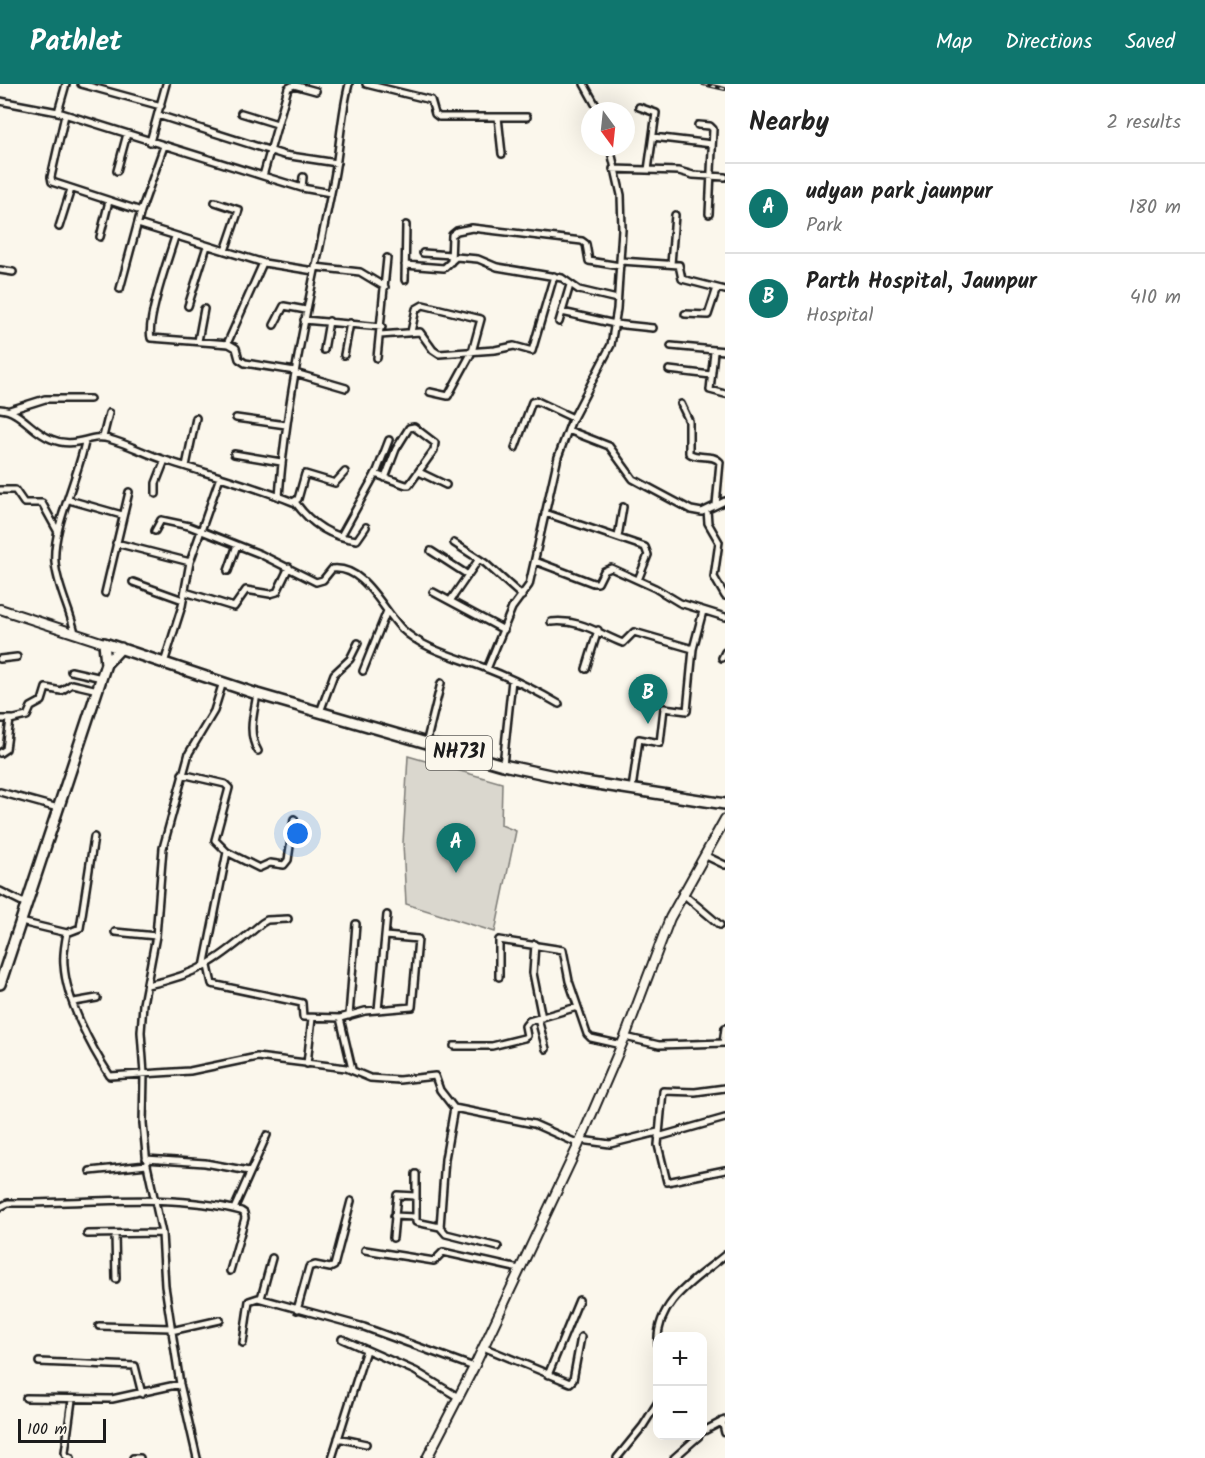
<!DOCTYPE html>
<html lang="en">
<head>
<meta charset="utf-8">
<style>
	:root { --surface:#fff; --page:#f2f2f2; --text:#222; --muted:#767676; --line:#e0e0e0; --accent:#0f766e }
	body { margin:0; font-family:Kalam,sans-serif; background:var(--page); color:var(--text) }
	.controls { position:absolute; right:18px; bottom:18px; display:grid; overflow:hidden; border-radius:12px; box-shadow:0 6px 24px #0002 }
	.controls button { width:54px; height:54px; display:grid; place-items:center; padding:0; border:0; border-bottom:2px solid var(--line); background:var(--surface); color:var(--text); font:30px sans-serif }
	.compass { position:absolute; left:581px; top:18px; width:54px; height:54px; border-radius:50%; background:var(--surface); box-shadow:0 6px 24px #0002; rotate:165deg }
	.scale { position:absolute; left:18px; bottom:15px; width:88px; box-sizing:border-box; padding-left:6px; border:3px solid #1c1c1c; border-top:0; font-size:16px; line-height:21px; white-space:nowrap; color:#1c1c1c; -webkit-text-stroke:4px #fbf7ec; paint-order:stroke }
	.you { position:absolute; left:298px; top:750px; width:21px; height:21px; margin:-15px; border:4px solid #fff; border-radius:50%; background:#1a73e8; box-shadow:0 0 0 9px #1a73e833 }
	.badge { display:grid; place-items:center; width:39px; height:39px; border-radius:50%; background:var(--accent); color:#fff; font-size:20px; font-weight:700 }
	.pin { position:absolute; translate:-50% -50px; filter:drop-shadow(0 2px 3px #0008) }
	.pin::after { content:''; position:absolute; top:32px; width:21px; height:18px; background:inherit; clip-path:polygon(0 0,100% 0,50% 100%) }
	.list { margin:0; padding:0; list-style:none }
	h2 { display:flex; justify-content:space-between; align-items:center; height:78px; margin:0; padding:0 24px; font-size:26px }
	h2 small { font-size:20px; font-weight:400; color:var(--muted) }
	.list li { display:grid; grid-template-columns:39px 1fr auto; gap:18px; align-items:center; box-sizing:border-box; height:90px; padding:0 24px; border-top:2px solid var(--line) }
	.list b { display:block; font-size:22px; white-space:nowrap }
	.list p { margin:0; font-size:20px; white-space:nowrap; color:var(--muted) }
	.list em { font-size:20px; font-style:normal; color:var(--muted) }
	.map { position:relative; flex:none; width:725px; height:1374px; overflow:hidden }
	header { display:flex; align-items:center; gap:36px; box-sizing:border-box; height:84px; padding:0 30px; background:var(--accent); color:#fff }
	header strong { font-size:28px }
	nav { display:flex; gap:33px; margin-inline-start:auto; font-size:21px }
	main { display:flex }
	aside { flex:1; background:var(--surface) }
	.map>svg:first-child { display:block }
</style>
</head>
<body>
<header>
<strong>Pathlet</strong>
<nav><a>Map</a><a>Directions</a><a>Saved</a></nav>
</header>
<main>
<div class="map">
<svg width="725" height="1374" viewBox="0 0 725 1374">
	<rect width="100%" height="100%" fill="#fbf7ec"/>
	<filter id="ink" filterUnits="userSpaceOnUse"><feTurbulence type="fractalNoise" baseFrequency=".0167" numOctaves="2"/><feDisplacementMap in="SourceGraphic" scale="12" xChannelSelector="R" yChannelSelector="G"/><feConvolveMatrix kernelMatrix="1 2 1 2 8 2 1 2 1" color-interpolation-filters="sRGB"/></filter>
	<g filter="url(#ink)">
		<path fill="#dad7ce" stroke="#7b7a75" stroke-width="1.5" d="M408,672L502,699L501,741L516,747L495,848L406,820L403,759Z"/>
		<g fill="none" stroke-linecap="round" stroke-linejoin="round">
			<defs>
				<path id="minor" d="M81,0L161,22
					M366,0L431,16L435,30L439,33H527
					M584,0L599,27
					M0,17L58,28L263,92L288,4L294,1L316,7
					M639,23L656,29L648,86
					M58,28L66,0
					M241,29L277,40
					M65,31L51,93L52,98L141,127
					M158,31L284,71L337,79
					M498,33L502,70
					M698,41L710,42L713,45L709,130
					M653,53L712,60
					M150,58L166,0
					M613,85L679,87L693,91L725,93
					M117,87L127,50
					M263,92L302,104
					M303,93L302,104L331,109
					M215,118L239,126L225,167
					M138,140L264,179L314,187
					M59,143L71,105
					M100,153L109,117
					M175,153C169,172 146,237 151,254L229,260L236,264L239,275L245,279L295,287
					M423,169L451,171
					M621,177L679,181L682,195L725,206
					M451,178L452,151L457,147L472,144L582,157L586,160L589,177L620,182
					M671,180L675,131
					M405,181L444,184L456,173L478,175L497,183L562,194L579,206L617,215
					M315,183L360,188L385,203
					M0,186L13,188
					M405,196L406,141
					M120,205L141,127L164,62
					M188,222L207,162
					M562,228L615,240L653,244
					M685,230L708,231L717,204
					M304,236L382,243
					M559,238L570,201
					M274,241L284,222L306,226
					M411,248L416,225L423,221L481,235L472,268L448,312L430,308
					M380,251L420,248L433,266L439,270L495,266L514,262L532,267L554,192
					M198,257L204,225
					M227,260L263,179
					M671,262L725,267
					M324,266L329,237
					M714,268L710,306L725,310
					M344,271L350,239
					M377,274L387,174
					M669,286L711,291
					M295,289L346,304
					M681,320L689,337V369C698,376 712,369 720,378L716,421
					M0,325C20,326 32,348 51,355C76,366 90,349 109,355C128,360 146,370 165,376C208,390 251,401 293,418L298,415L305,390L335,399L345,388
					M10,326L45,315H90
					M236,334L286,341
					M568,346L609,362L633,395L691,426L702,428L725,417
					M103,353L109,329
					M515,364L532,318L537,317L573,334
					M234,370L281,378
					M186,382L196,334
					M419,388L446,401
					M375,390L406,401H409L434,366L435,359L414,343L409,344L396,365L385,394
					M0,406H15L24,419H42L58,448
					M156,410V399L165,376
					M279,413C287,305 313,200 334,94C340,63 341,31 349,0
					M69,416L122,431
					M295,418C310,439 330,453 357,456L366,443
					M707,426L708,439L719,458L714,493L725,512
					M545,429L645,463L648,471L638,496
					M155,447L161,436L189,442L260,470L316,498L323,496L332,485C364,481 382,525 402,545C424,566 457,573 485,584C511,594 535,606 559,620
					M341,452L377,387L389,356
					M618,453L623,423
					M116,459L190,478
					M454,459L485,479L522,512
					M431,467L468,491
					M535,477L593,499H598L604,487L611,484L655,504L680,519L725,533
					M228,487L237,461
					M133,498L183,516
					M185,508L234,523L246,506L270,510L277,508L289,483
					M433,508L504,546
					M105,509L129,408
					M450,517L479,475
					M551,538C581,535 597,549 623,559L634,548L693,565
					M75,549C70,525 57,503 55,478C52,444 78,394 85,358
					M722,574L725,568
					M0,575L17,573
					M164,579L182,522L190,478L220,393
					M487,585L512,524L529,501L558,373L571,338L611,261L617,225L622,145L621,111L610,63
					M586,585L598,546
					M71,587L102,594
					M363,587L387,527
					M257,610C254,629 247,649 258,667
					M320,628L334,590L350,575L358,559
					M0,635H12
					M426,660L441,599
					M0,669L6,665L10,636L27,632L31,623L42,617L46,604L61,607L72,600L98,606
					M503,681L512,596
					M182,690L225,700L229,704L215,756L227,768L204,883
					M632,705L639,655L660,659L664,624L687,627L693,565L703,527
					M0,708L58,724
					M227,768L259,784L270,779L284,781L288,776L294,735
					M704,771L725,781
					M0,807L26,820
					M682,809L720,841
					M21,838L67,849L80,844L94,753
					M115,848L156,852
					M67,849C65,859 63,871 64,881C66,916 91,963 110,992L190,987L257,973L346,984L370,994L399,996L435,992L440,1006L454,1024L534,1040L579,1060
					M535,860L533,889L542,934
					M208,882L212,900L302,919L303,933L340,934L365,927L412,923L418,855L385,852
					M499,893V856L563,866L569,897L587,950L591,954L622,961
					M147,901C200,891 222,873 262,839L267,836L288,835
					M74,918L97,914
					M378,926L387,831
					M349,932L356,840
					M340,934L352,985
					M538,935L546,965
					M625,953L659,961L725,959
					M723,959L725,944
					M454,962H492L524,954L527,952L525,942L529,937L577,923
					M307,980L312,934
					M725,1004L695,1008L663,1007L658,1061L667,1098L725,1086
					M454,1024L445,1075L440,1143L446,1150L498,1163
					M658,1053L725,1034
					M581,1056L610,1060L658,1048
					M146,1075L205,1079L249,1087
					M90,1087L147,1081
					M416,1090V1138L440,1143
					M0,1123L8,1119C83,1120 169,1108 241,1127L244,1129L245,1134L230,1187
					M234,1125L267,1051
					M394,1132L415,1133
					M87,1150L162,1149
					M115,1150L116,1195
					M393,1154L397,1111L415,1112
					M365,1166L434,1177L443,1168L519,1185
					M261,1214L272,1174
					M297,1226L309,1183L315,1181L330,1184L334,1182L351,1117
					M99,1242L171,1244
					M171,1247L220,1236
					M342,1255L415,1287L458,1313
					M243,1259L249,1217L258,1214L364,1243L474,1283
					M658,1261C655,1218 695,1196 725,1171
					M483,1263L570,1299L573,1296L581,1253
					M39,1278L135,1282L142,1310
					M548,1291L579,1216
					M26,1314L112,1315L180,1300
					M722,1337L725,1349
					M702,1348L725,1336
					M338,1354L366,1360
					M71,1374L66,1372L65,1368L72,1316
					M133,1374H140
					M197,1374L180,1300L165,1202L162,1149L147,1081L143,1039L144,990L141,948L143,920L156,852L163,764L189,669L214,627L223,598
					M332,1374L366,1266
					M617,1374L643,1342L658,1318
					M674,1374L699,1352"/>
				<path id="secondary" d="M0,525L104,559
					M427,1374L474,1283L579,1060L625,953L670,834L725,735"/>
				<path id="trunk" d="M106,580L104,559L257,610L503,681L578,697L725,720
					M0,900L106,580L121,564"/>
			</defs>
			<use href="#minor" stroke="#1c1c1c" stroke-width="10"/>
			<use href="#secondary" stroke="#1c1c1c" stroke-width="12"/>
			<use href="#trunk" stroke="#1c1c1c" stroke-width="14"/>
			<use href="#minor" stroke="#fbf7ec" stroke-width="5"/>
			<use href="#secondary" stroke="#fbf7ec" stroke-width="8"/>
			<use href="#trunk" stroke="#fbf7ec" stroke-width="9"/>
			<defs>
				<path id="rail" d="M703,0L725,5"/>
			</defs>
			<use href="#rail" stroke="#1c1c1c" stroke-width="4"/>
			<use href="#rail" stroke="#fbf7ec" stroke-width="1.5" stroke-dasharray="4.5" stroke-linecap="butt"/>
		</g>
	</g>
	<g text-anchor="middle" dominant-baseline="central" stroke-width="4.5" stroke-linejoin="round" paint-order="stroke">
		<rect fill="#fbf7ec" stroke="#5f5e5a" stroke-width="1.5" x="426" y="652" width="66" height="34" rx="4.5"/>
		<g font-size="20" font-weight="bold" fill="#1c1c1c">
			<text x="459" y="669">NH731</text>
		</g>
	</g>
</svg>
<div class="controls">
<button>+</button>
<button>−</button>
</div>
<svg class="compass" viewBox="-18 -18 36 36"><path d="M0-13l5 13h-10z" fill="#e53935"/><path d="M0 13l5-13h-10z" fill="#767676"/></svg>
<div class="scale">100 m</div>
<div class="you"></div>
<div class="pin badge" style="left:456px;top:789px">A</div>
<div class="pin badge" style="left:648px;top:640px">B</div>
</div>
<aside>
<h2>Nearby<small>2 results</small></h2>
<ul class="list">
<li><span class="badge">A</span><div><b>udyan park jaunpur</b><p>Park</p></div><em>180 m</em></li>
<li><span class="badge">B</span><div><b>Parth Hospital, Jaunpur</b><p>Hospital</p></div><em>410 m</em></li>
</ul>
</aside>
</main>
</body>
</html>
